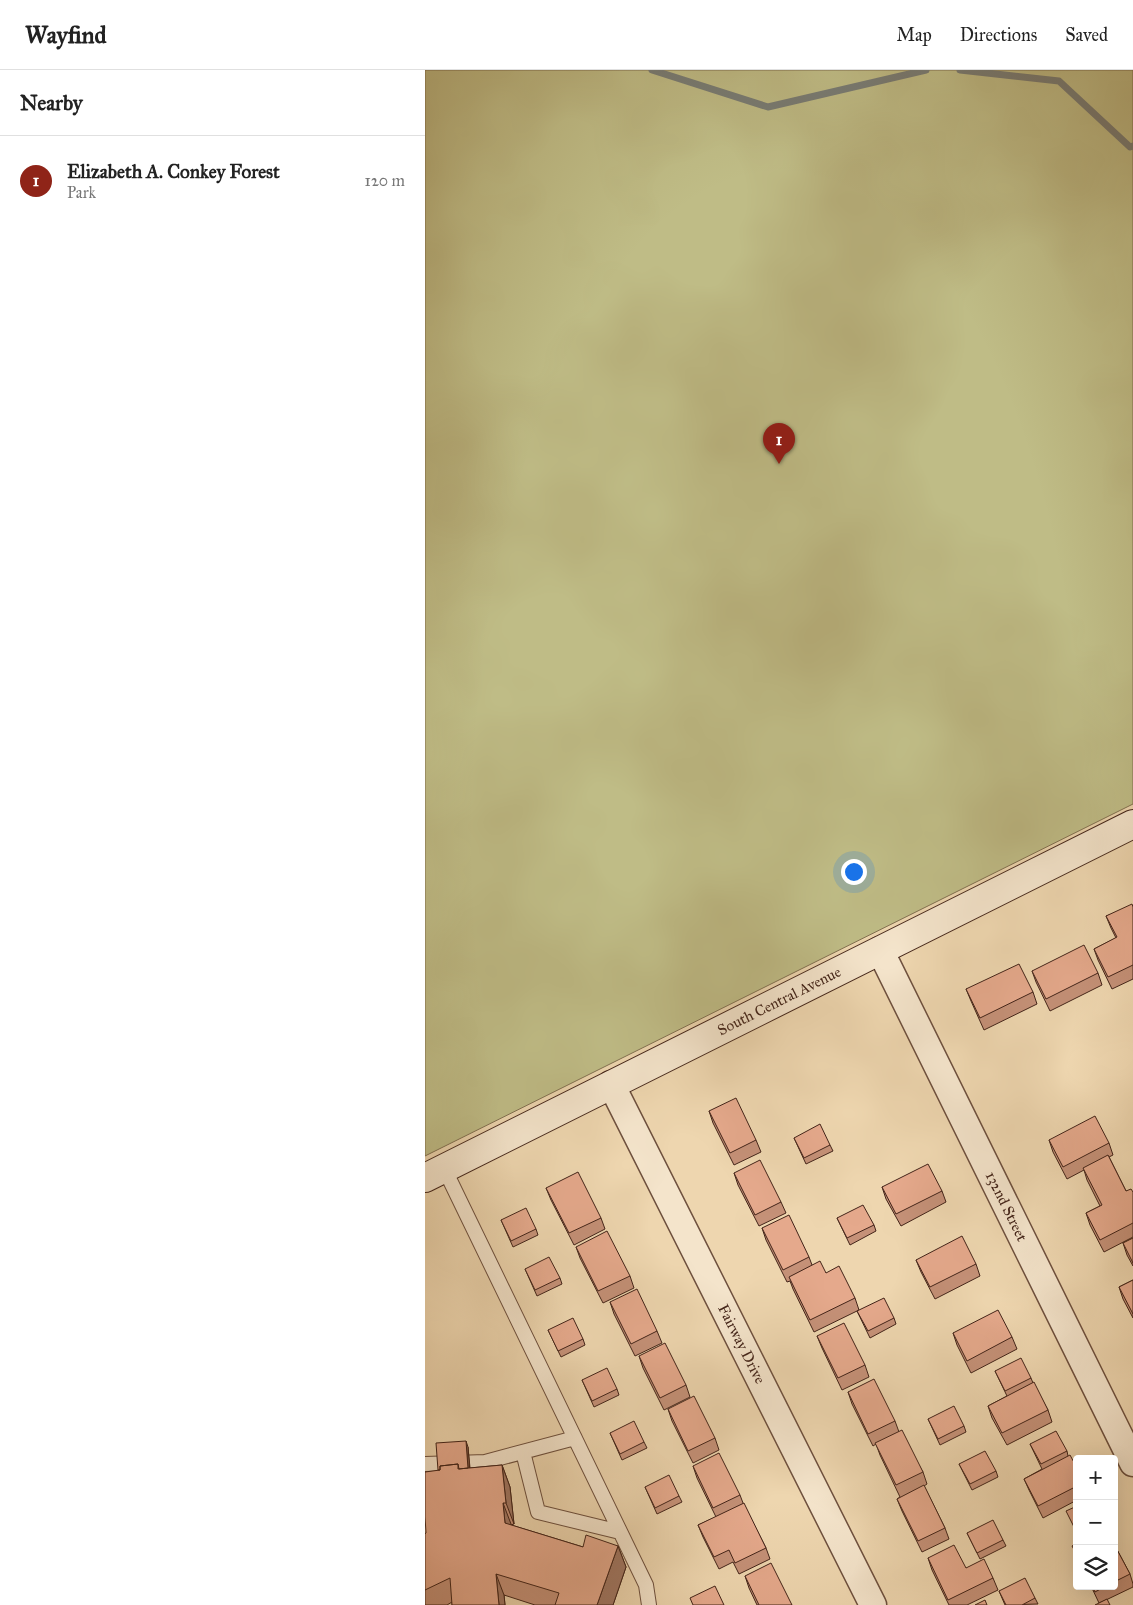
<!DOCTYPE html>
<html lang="en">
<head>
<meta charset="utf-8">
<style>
	:root { --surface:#fff; --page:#f6f6f6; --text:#222; --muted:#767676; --line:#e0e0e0; --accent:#8f2418 }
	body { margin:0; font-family:"IM FELL Great Primer",serif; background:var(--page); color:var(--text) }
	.controls { position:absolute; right:15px; bottom:15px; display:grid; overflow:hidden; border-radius:5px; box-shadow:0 5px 20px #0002 }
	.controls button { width:45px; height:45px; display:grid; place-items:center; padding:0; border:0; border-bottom:1px solid var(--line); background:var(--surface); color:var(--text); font:25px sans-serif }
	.you { position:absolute; left:428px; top:801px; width:18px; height:18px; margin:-12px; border:4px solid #fff; border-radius:50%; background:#1a73e8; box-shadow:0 0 0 8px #1a73e833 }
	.badge { display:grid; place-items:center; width:32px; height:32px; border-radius:50%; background:var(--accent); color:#fff; font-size:16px; font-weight:700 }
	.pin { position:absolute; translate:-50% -41px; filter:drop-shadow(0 1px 2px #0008) }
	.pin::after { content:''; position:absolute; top:26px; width:18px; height:15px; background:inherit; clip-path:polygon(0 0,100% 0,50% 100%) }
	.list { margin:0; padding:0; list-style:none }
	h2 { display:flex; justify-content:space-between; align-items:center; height:65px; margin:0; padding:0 20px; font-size:21px }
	h2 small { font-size:16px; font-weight:400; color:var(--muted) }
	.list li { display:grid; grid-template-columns:32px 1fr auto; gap:15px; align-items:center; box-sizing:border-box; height:90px; padding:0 20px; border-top:1px solid var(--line) }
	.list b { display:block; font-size:19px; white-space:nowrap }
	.list p { margin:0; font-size:16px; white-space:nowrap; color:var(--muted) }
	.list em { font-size:16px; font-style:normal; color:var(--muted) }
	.icon { flex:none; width:28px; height:28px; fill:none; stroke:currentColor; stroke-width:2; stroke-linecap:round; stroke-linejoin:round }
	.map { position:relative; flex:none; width:708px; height:1535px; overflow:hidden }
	header { display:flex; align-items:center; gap:30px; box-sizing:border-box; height:70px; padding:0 25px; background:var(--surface); border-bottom:1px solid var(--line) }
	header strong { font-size:24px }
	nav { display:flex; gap:28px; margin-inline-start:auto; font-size:18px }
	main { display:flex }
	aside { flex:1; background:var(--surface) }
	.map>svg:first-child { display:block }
</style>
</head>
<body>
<header>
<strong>Wayfind</strong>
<nav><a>Map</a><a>Directions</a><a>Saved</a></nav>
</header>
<main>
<aside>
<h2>Nearby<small></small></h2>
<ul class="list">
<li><span class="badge">1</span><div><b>Elizabeth A. Conkey Forest</b><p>Park</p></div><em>120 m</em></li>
</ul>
</aside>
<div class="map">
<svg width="708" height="1535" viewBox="0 0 708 1535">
	<rect width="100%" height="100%" fill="#eed6af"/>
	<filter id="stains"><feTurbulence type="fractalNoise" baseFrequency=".004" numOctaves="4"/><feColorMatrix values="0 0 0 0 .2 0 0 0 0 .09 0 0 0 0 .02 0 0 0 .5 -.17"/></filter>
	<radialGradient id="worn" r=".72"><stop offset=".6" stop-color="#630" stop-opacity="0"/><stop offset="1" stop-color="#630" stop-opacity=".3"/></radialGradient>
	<path fill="#bfbc86" stroke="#817050" d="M0,0H708V734L0,1086Z"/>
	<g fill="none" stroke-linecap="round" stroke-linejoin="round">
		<path stroke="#787c75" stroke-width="7" d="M227,0L343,37L501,0
			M535,0L634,11L705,77L708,76"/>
		<defs>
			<path id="lane" d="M19,1098L221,1515L224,1535
				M98,1382L113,1442L195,1462
				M0,1394L60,1392L150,1368"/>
			<g id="street">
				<path id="s1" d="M455,880L708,1393"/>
				<path id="s2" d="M186,1014L448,1535"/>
			</g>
			<g id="secondary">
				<path id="s3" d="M0,1108L708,754"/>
			</g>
		</defs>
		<use href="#lane" stroke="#6e503e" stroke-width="16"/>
		<use href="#street" stroke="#6e503e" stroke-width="29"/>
		<use href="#secondary" stroke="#432419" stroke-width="30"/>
		<use href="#lane" stroke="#f4e4cb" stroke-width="14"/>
		<use href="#street" stroke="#f4e4cb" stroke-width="26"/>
		<use href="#secondary" stroke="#f4e4cb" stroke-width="28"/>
	</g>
	<path fill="#c59178" stroke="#432419" d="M708,837V909L687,919L673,890L669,879L691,868L686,858L681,846Z
		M607,901L673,903L677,915L625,941L611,912Z
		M541,919L608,922L612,934L559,960L546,931Z
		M284,1041L331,1070L336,1082L309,1095L288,1053Z
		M369,1068L405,1075L408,1081L381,1094Z
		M624,1070L684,1073L688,1085L684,1087L701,1121L708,1122V1167L679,1182L665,1155L661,1143L675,1136L662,1110L659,1100L642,1109L628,1082Z
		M309,1103L356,1132L361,1143L334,1156L313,1115Z
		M457,1117L517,1121L521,1132L476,1156L461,1129Z
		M121,1118L176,1148L180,1159L149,1175L126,1130Z
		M412,1148L449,1155L451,1161L425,1175Z
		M76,1150L111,1159L113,1165L88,1177Z
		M337,1158L384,1187L387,1195L401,1203L430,1228L434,1240L389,1262L368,1219L365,1211L362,1212L341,1170Z
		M708,1168V1196L702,1185L698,1173Z
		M151,1177L205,1206L209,1218L178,1233L155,1188Z
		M491,1190L551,1194L555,1206L510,1229L496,1202Z
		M100,1199L135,1208L137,1214L112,1226Z
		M708,1210V1248L698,1229L694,1217Z
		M185,1232L232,1261L237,1273L210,1286L189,1244Z
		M432,1241L469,1248L471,1254L445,1268Z
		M123,1260L158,1269L160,1275L136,1287Z
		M528,1263L587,1267L592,1279L546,1303L532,1275Z
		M392,1266L440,1295L444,1307L417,1320L397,1278Z
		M214,1286L261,1315L265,1327L239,1340L218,1298Z
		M570,1301L606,1308L608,1313L623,1340L627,1352L582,1375L567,1348L563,1336L582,1326Z
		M157,1310L192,1319L194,1325L169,1337Z
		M423,1322L470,1351L474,1362L498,1402L502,1414L499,1416L520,1458L524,1469L497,1482L477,1441L472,1429L475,1427L455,1385L451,1374L448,1376L427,1334Z
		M243,1339L290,1368L294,1380L268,1393L247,1351Z
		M503,1349L539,1356L541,1362L515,1375Z
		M185,1363L219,1372L222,1378L197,1390Z
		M605,1374L642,1381L643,1386L652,1398V1430L618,1448L604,1420L599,1409L617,1399Z
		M43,1377L45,1398L77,1395L85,1417L89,1454L86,1455L158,1477L193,1476L201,1497L188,1535H110L79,1525L80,1535H27V1532L22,1535H0V1464L1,1463L13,1400Z
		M534,1394L571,1401L573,1407L547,1420Z
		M268,1396L315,1425L318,1433L341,1478L345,1489L314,1504L308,1492L294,1499L278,1467L273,1455L291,1447L272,1408Z
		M220,1417L254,1426L257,1432L232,1444Z
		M542,1463L578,1470L581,1476L555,1489Z
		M689,1474L705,1504L708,1514V1517L683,1529L674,1533L666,1516H689Z
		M503,1488L541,1498L568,1508L573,1520L542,1535H524L507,1500Z
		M320,1506L367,1535H332L324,1518Z
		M574,1521L610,1528L613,1534L580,1535Z"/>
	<path fill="#a07662" stroke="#432419" d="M41,1371L43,1377L46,1416L44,1410Z
		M77,1395L85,1417L89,1454L81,1433Z
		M78,1433L86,1454L88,1475L80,1453Z
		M193,1476L201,1497L188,1535H172Z
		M71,1504L79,1525L80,1535H74Z"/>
	<path fill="#e5a98c" stroke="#432419" d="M707,834L708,837V895L683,907L669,879L692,867L681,846Z
		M659,875L673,903L621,929L607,901Z
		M594,894L608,922L555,948L541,919Z
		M311,1028L331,1070L305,1083L284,1041Z
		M670,1046L684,1073L638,1097L624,1070Z
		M395,1054L405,1075L379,1088L369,1068Z
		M683,1085L701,1121L706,1119L708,1122V1153L675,1170L661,1143L677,1135L658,1098Z
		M335,1090L356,1132L330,1145L309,1103Z
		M503,1094L517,1121L471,1144L457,1117Z
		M153,1102L176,1148L144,1163L121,1118Z
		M438,1135L449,1155L422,1168L412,1148Z
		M101,1138L111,1159L86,1171L76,1150Z
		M364,1145L384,1187L358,1200L337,1158Z
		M182,1161L205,1206L173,1221L151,1177Z
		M537,1166L551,1194L505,1217L491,1190Z
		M708,1168V1193L698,1173Z
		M124,1187L135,1208L110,1220L100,1199Z
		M395,1191L401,1203L414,1196L430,1228L385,1250L364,1207Z
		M708,1210V1244L694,1217Z
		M212,1219L232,1261L206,1274L185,1232Z
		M459,1228L469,1248L443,1261L432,1241Z
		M573,1240L587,1267L542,1291L528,1263Z
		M148,1248L158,1269L133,1281L123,1260Z
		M419,1253L440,1295L413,1308L392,1266Z
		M240,1273L261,1315L235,1328L214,1286Z
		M596,1288L606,1308L580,1321L570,1301Z
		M182,1298L192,1319L167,1331L157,1310Z
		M449,1309L470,1351L443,1364L423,1322Z
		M609,1312L623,1340L577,1363L563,1336Z
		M269,1326L290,1368L263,1381L243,1339Z
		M529,1336L539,1356L513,1369L503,1349Z
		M209,1351L219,1372L195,1384L185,1363Z
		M477,1360L498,1402L471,1415L450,1373Z
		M631,1361L642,1381L616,1394L605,1374Z
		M41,1371L43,1398L34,1399L33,1394L15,1396V1400H13L11,1373Z
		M560,1381L571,1401L545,1414L534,1394Z
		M294,1383L315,1425L288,1438L268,1396Z
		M645,1385L652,1398V1416L613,1436L599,1409Z
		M33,1394V1399L77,1395L81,1433H78L80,1453L158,1477L161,1465L193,1476L172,1535H130L134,1523L71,1504L74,1535H27L25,1508L0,1520V1464L1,1463L0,1447V1402L15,1400V1396Z
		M244,1405L254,1426L230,1438L220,1417Z
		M499,1415L520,1458L493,1471L472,1429Z
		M319,1433L341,1478L310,1493L304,1480L289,1487L273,1455Z
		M652,1436V1463L641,1441Z
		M568,1450L578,1470L552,1483L542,1463Z
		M652,1473V1485L647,1476Z
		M689,1474L705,1504L689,1512Z
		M529,1475L541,1498L559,1489L568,1508L523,1530L503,1488Z
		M346,1493L367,1535H334L320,1506Z
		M600,1508L610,1528L597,1535H581L574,1521Z
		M290,1516L299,1535H268L265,1528Z
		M667,1516H681L670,1522Z
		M682,1529L685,1535H670Z
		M560,1530L562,1535H550Z"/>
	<g text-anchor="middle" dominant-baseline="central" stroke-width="4" stroke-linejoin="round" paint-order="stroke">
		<g font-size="15" fill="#432419" stroke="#f4e4cb">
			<text stroke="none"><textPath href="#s3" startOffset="396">South Central Avenue</textPath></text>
			<text stroke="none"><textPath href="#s1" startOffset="286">132nd Street</textPath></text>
			<text stroke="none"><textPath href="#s2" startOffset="291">Fairway Drive</textPath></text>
		</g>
	</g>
	<rect width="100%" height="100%" filter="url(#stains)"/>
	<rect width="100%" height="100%" fill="url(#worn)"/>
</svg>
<div class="controls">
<button>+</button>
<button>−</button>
<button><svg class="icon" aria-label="layers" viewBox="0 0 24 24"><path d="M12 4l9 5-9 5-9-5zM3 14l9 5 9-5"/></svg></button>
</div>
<div class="you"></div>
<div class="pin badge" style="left:354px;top:394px">1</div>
</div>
</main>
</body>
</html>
